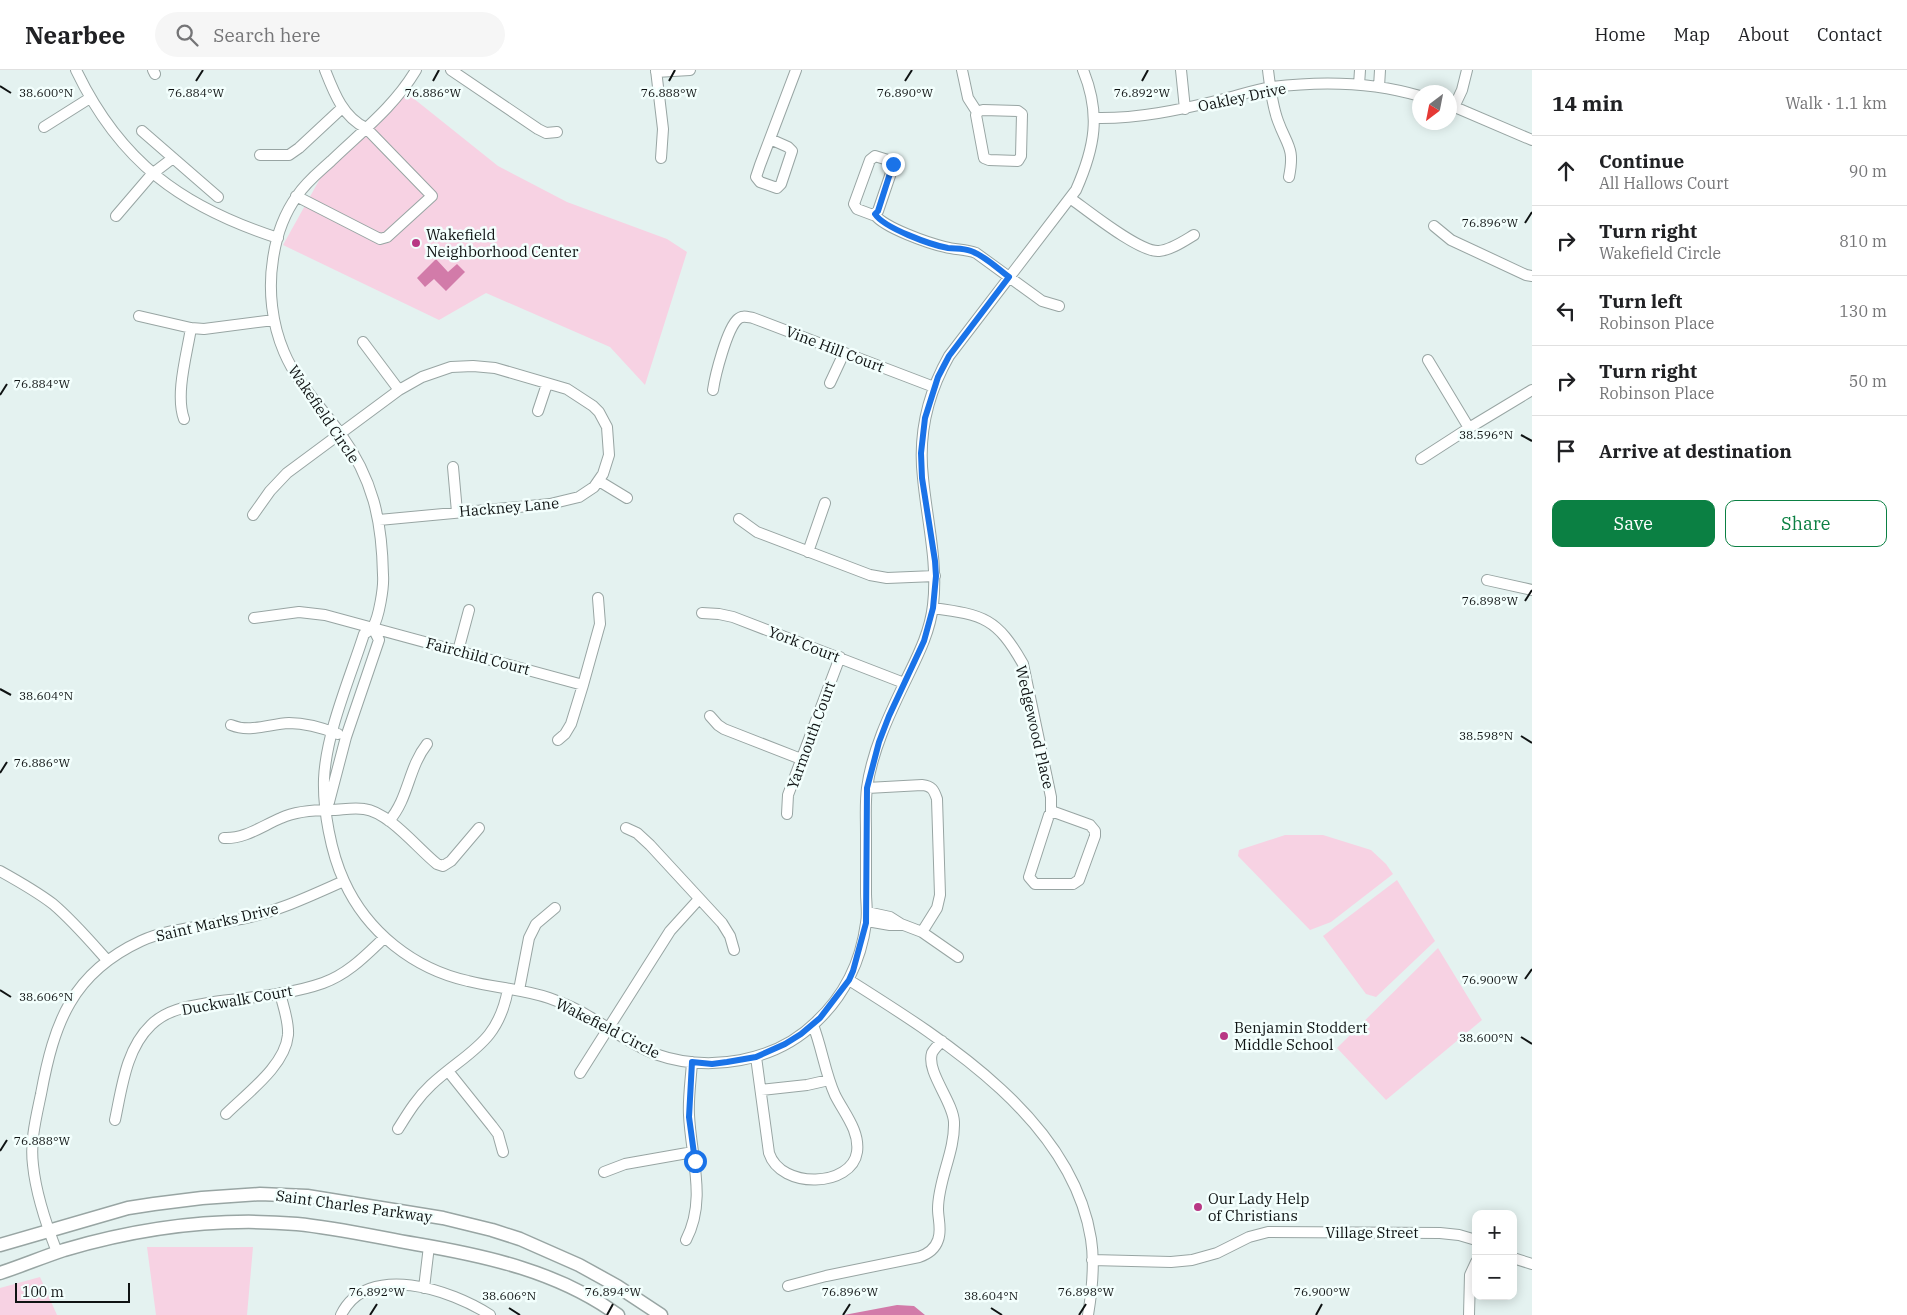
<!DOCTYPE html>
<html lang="en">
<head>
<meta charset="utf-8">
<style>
	:root { --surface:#fff; --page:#f6f6f6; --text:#202124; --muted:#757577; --line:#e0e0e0; --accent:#0b8043 }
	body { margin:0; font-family:"IBM Plex Serif",serif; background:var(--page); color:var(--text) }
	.controls { position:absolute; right:15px; bottom:15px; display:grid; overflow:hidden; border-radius:10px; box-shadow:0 2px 12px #0003 }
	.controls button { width:45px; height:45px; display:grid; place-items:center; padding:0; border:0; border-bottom:1px solid var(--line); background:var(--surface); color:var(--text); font:25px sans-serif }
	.compass { position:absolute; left:1412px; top:15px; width:45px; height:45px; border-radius:50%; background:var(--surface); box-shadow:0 2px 12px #0003; rotate:212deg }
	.scale { position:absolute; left:15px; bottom:12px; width:115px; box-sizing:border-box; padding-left:5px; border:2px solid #0f1313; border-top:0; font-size:14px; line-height:18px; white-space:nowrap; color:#0f1313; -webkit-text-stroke:4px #f3fffd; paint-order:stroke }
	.stop { position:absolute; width:15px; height:15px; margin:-11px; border:4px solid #1a73e8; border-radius:50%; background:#fff }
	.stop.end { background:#1a73e8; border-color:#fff; box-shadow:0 1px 5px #0008 }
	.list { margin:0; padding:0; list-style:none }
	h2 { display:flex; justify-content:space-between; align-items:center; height:65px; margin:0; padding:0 20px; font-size:21px }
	h2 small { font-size:16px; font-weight:400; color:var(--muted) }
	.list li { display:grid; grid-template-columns:32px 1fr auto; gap:15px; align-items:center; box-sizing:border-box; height:70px; padding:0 20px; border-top:1px solid var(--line) }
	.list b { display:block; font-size:19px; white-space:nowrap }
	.list p { margin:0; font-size:16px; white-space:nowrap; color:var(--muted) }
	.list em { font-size:16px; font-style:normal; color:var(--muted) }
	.actions { display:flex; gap:10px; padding:15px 20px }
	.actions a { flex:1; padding:11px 0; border:1px solid var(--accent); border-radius:10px; text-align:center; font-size:18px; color:var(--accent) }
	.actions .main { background:var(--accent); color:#fff }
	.icon { flex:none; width:28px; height:28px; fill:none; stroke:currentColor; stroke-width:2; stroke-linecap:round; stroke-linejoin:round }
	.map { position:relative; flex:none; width:1532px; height:1245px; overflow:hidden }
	header { display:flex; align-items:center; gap:30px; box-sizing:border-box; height:70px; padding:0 25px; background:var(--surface); border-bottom:1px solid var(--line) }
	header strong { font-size:24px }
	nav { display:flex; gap:28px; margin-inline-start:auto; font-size:18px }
	.search { width:350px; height:45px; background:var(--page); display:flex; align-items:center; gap:12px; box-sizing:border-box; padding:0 18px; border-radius:28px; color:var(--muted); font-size:19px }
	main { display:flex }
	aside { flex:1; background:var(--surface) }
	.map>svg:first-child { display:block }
</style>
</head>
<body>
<header>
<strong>Nearbee</strong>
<div class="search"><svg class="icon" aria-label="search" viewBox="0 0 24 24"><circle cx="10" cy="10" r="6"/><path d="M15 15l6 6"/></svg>Search here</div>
<nav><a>Home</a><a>Map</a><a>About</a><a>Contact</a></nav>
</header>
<main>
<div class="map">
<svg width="1532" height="1245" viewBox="0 0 1532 1245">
	<rect width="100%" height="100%" fill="#e4f2f0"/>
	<path fill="#f7d2e3" d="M403,20L498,96L567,132L667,169L687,182L645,315L610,277L486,223L439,250L283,175L336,80Z
		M1285,765H1323L1371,780L1386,794L1393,804L1331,852L1310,860L1238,786L1239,780Z
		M1397,810L1435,871L1376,927L1366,924L1323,866Z
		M1438,878L1482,950L1386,1030L1337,978Z
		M147,1177H253L247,1245H156Z
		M40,1207L57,1245H0V1218Z"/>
	<path fill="#d27ba9" d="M436,189L448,202L457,194L465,202L446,221L434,209L425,217L417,208Z
		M897,1235L914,1236L925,1245H844Z"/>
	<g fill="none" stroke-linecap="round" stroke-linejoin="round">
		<defs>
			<path id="minor" d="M76,0C120,92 182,137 278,168
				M153,0L155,4
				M416,0C394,37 361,62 331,91C319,102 306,112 297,126C284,144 276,168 273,189C268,220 272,254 284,282C297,313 321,337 340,363C373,409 382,450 383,505C384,517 379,547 373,557C371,560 367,562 364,564C350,608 326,663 324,709C323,740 331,783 344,811C367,862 414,899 468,911C495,918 523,919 549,928C563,933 577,939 590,947C611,959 632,975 655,984C709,1003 775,992 816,952C844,926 861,891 866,853C868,843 866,833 866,823C866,803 866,783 866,763C866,748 865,733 867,718C872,681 889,645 905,612C917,587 930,563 933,535C938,492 927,451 923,408C918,365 928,323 949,286L1076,120C1095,77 1101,44 1083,0
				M451,0L538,59L546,63L557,62
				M656,0L663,59L661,88
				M962,0L968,28L977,42
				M1181,0L1185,39
				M1268,0C1270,16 1272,35 1278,51C1287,76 1295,77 1289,107
				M656,2L690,0
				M1359,15L1360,0
				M1379,17L1380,0
				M1450,35L1532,70
				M1454,37L1462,20L1467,0
				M983,40L1018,41L1022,44L1021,86L1018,91L989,90L984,88L976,45L979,41Z
				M1095,48C1137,49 1179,40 1220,30C1237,26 1254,20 1272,17C1320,11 1373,12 1420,26
				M44,57L90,28
				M142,61L218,127
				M770,69L788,77L792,81L781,114L777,118L760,112L756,107L760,95L796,0
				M260,85H289L299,78L342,38
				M875,86L891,91L893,97L878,141L873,145L857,139L854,134L870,90Z
				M296,126L380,169L387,167L432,126L366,58C343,47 334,23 325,0
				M1070,128C1087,140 1140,183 1159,181C1171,180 1184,171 1194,165
				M875,145C885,158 928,173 945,177C956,180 966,179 976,183L1042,231L1059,236
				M116,146L152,104L173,88
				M1434,156L1451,170L1526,205L1532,206
				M139,246L191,258L204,259L274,250
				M363,272L399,320
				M1428,290L1469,358
				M830,313L844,283
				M713,320C715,306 727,258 738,249C742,245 747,247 753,248L934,317
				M538,341L547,314
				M184,349C175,324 187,284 191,258
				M1421,389L1469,358L1532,320
				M453,397L457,442
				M599,411L627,428
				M253,445L270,421L287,403L399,320L422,307L451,297L473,296L495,298L567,319L593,336L599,342L607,357L609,385L603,404L594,417L579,427L550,434L379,450
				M739,449L757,462L870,505L887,508L935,506
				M808,482L825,433
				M1487,510L1532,520
				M933,538C984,545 997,548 1023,594L1051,727V743
				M702,543L719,544L733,547L904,613
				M254,548L299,542L325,545L583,615
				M458,581L469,540
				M710,646L718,655L724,659L801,689
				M231,655C250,663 269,654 289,653C305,653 323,658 338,664
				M558,670L565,664L571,654L583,615L600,554L598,528
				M867,718L922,715C932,716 934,720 937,729L940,825L937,838L922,862
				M329,732L346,667L379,570L373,558
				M1054,742L1090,755L1095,761V766L1079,810L1073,814H1035L1029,807L1049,745Z
				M787,744L788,725L840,587
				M389,751C409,728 408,698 427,674
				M626,758L637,763L650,775L722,853L730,866L734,880
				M224,768C245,769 262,756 281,748C296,741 313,740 330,740C341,740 353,737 364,739C389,742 418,779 437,794L443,796L451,791L479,758
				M0,801C18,811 36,821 53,834C73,851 90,871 107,890
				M867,842L890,847L901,854L922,862L958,887
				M867,851L890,855H900
				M849,910C944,970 1072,1049 1091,1169C1095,1194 1092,1221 1088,1245
				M519,920L529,868L536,854L555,838
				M756,987L769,1083C781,1120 852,1117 857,1082C860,1061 844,1043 835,1025C825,1003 822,978 813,955
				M448,1001L492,1056L498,1064L503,1082
				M580,1003L670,861L699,829
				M761,1020L807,1015L829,1010
				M226,1044C247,1023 285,996 288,965C289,951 283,936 280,923
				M115,1050C122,1017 126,979 151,955C168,938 192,936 214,932C250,927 289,925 323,913C348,904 365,886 384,868
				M398,1059C408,1043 417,1028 431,1015C468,981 498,974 508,919
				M604,1102L625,1094L693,1082
				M686,1170C707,1130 691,1088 689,1045C688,1028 691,1009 692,992
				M57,1182C46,1154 36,1125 33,1095C30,1071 36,1048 41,1024C54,953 72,903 141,871C172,857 208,857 241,849C277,842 310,826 344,811
				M1513,1188L1532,1194
				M1092,1190L1171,1192L1192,1190L1217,1183L1249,1167L1268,1162L1440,1163L1459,1165L1476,1170
				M788,1216L826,1206L919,1187C928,1184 935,1179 938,1170C942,1160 938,1149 938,1139C938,1110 955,1082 954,1052C953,1031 926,1002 932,983C934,979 939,974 942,971
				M424,1218L429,1176
				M341,1245C367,1191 452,1220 490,1245
				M1469,1245L1470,1205L1476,1192"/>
			<path id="major" d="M0,1175L128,1138L154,1134L202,1128L260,1124L307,1126L443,1148L492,1160L520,1169L579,1195L617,1216L661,1245
				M0,1203C21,1196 43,1187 64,1180C139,1158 219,1147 297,1154C337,1158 376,1167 416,1174C487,1186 559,1202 618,1245"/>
		</defs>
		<use href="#minor" stroke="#98a5a3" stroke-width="12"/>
		<use href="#major" stroke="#98a5a3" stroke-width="15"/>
		<use href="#minor" stroke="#fff" stroke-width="10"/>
		<use href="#major" stroke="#fff" stroke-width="12"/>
	</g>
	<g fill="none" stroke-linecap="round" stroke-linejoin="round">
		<path stroke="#1a73e8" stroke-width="6" d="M695,1091L689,1047L692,992L712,994L727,992L756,987L785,974L801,964L820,948L849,910L853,901L866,853L867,718L879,672L889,646L924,571L933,538L936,506L935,491L922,408L921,383L925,348L938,307L949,286L1009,207C997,198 985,186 971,181C963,178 955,179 948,178C931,175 884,158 875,144L878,141L893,94"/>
	</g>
	<path fill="none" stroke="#0f1313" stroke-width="2" d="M196,11L203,0M433,11L439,0M669,11L675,0M905,11L912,0M1142,11L1148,0M0,16L11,23M1525,153L1532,142M0,325L7,314M1521,365L1532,371M1525,531L1532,520M0,619L11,625M1521,666L1532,673M0,703L7,692M1525,909L1532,899M0,920L11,927M1521,967L1532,974M0,1081L7,1070M509,1238L520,1245M991,1238L1002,1245M370,1245L377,1234M607,1245L613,1234M843,1245L850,1234M1079,1245L1086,1234M1316,1245L1322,1234"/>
	<g fill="#b83884" stroke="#f3fffd" stroke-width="2">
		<circle cx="416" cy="173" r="5"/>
		<circle cx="1224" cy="966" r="5"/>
		<circle cx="1198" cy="1137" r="5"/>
	</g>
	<g text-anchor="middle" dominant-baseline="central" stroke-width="5" stroke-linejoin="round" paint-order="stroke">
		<g font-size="15" fill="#0f1313" stroke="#f3fffd">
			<text transform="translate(1242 27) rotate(-12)">Oakley Drive</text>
			<text transform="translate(835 279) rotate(21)">Vine Hill Court</text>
			<text transform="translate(324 344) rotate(56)">Wakefield Circle</text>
			<text transform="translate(509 437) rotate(-5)">Hackney Lane</text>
			<text transform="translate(804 574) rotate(21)">York Court</text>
			<text transform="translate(478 586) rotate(15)">Fairchild Court</text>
			<text transform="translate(1035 657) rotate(77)">Wedgewood Place</text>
			<text transform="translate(811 665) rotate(-70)">Yarmouth Court</text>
			<text transform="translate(217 852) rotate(-13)">Saint Marks Drive</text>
			<text transform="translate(237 930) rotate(-10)">Duckwalk Court</text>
			<text transform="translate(608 958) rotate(27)">Wakefield Circle</text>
			<text transform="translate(354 1136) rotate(8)">Saint Charles Parkway</text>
			<text x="1372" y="1162">Village Street</text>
		</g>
		<g font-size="15" fill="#0f1313" stroke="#f3fffd" text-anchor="start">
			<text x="426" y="164">Wakefield<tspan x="426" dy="17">Neighborhood Center</tspan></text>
			<text x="1234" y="957">Benjamin Stoddert<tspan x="1234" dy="17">Middle School</tspan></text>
			<text x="1208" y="1128">Our Lady Help<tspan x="1208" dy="17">of Christians</tspan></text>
		</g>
	</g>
	<g font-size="12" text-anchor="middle" fill="#0f1313" stroke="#f3fffd" stroke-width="5" stroke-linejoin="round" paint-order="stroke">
		<text x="196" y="27">76.884°W</text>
		<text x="433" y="27">76.886°W</text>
		<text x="669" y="27">76.888°W</text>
		<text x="905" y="27">76.890°W</text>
		<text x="1142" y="27">76.892°W</text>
		<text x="46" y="27">38.600°N</text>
		<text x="1490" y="157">76.896°W</text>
		<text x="42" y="318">76.884°W</text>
		<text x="1486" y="369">38.596°N</text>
		<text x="1490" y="535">76.898°W</text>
		<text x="46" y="630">38.604°N</text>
		<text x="1486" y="670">38.598°N</text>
		<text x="42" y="697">76.886°W</text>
		<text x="1490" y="914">76.900°W</text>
		<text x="46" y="931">38.606°N</text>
		<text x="1486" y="972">38.600°N</text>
		<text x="42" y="1075">76.888°W</text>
		<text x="377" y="1226">76.892°W</text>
		<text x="613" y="1226">76.894°W</text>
		<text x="850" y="1226">76.896°W</text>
		<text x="1086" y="1226">76.898°W</text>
		<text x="1322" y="1226">76.900°W</text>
		<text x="509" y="1230">38.606°N</text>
		<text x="991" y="1230">38.604°N</text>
	</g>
</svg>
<div class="controls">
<button>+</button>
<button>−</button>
</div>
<svg class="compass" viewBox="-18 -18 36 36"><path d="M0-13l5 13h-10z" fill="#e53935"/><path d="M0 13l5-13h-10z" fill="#757577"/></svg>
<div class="scale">100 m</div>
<div class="stop" style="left:695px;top:1091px"></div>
<div class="stop end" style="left:893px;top:94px"></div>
</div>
<aside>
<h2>14 min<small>Walk · 1.1 km</small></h2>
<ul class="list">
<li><svg class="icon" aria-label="ahead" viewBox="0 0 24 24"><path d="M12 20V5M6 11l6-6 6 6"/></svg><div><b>Continue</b><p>All Hallows Court</p></div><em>90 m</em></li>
<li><svg class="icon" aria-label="right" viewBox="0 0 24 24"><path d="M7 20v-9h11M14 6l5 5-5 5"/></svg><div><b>Turn right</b><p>Wakefield Circle</p></div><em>810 m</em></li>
<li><svg class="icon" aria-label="left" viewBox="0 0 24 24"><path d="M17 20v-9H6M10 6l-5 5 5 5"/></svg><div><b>Turn left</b><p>Robinson Place</p></div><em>130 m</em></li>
<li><svg class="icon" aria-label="right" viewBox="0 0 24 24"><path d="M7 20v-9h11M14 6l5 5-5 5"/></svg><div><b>Turn right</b><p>Robinson Place</p></div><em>50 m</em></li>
<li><svg class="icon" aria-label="arrive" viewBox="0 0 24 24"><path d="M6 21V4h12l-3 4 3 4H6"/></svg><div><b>Arrive at destination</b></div></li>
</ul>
<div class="actions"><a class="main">Save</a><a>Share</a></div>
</aside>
</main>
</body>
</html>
